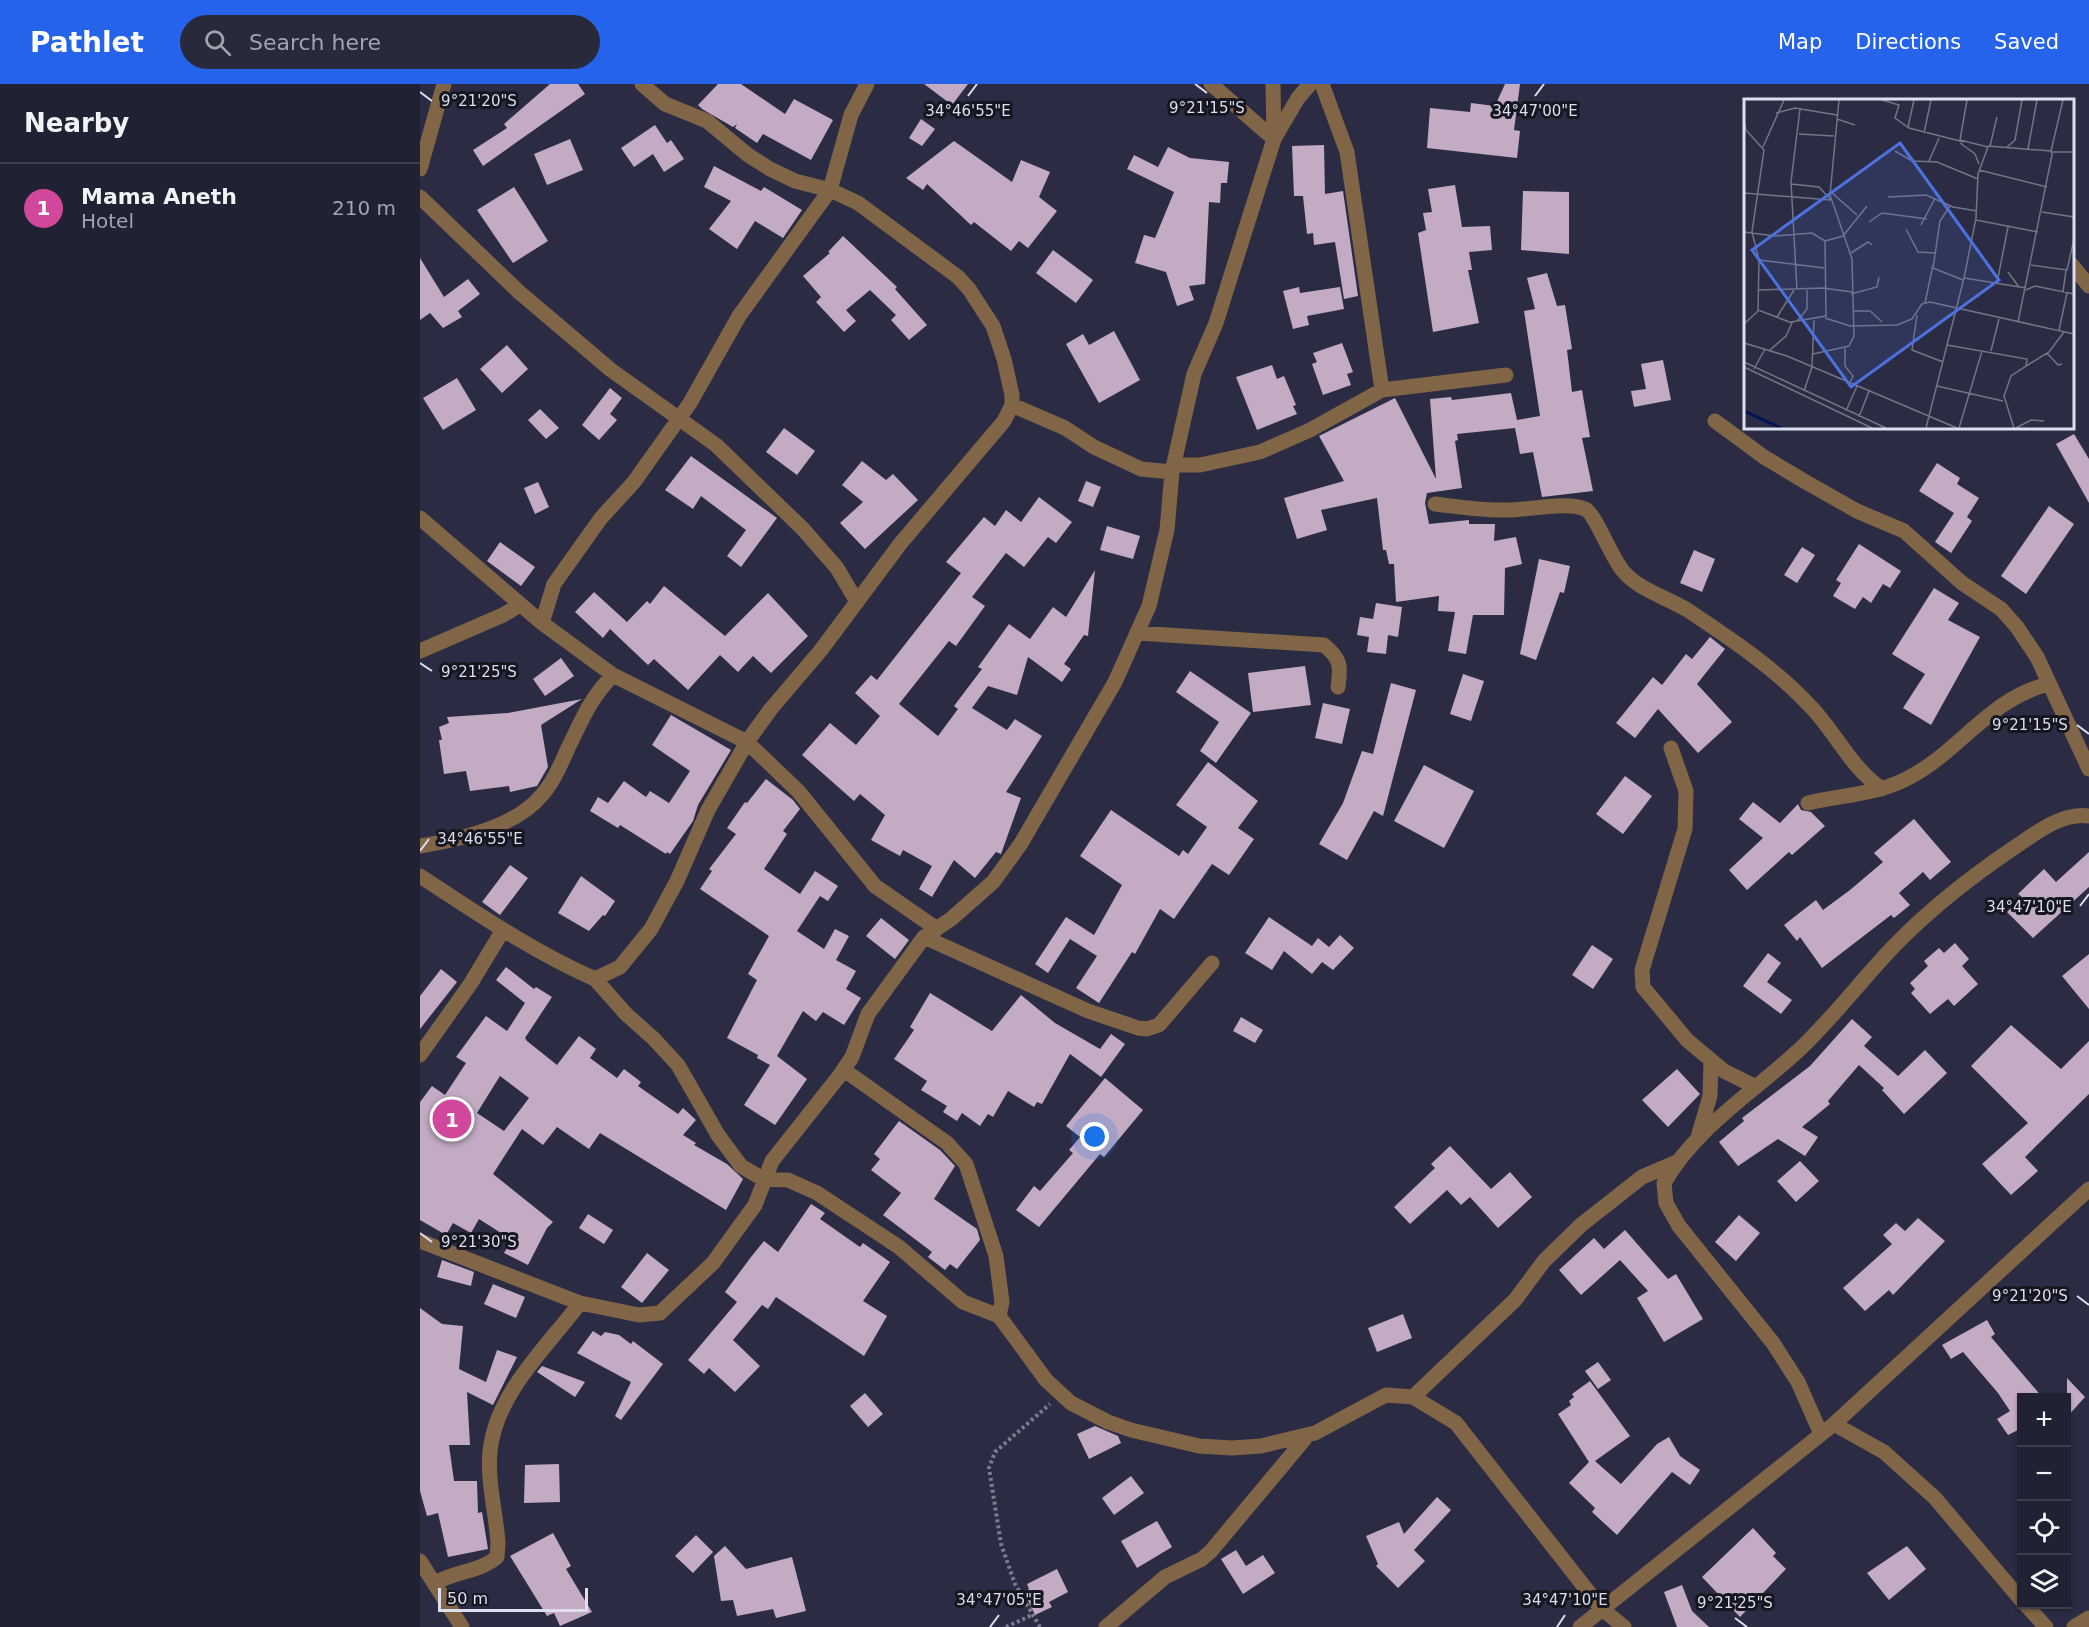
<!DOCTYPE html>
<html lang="en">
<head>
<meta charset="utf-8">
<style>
	:root { --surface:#202133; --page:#28293b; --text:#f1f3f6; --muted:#a2a3ac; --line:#3d3e4e; --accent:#2563eb }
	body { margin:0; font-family:"DejaVu Sans",sans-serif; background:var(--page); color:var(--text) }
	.controls { position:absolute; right:18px; bottom:18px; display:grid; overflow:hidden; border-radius:0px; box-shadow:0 2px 4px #0004 }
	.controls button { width:54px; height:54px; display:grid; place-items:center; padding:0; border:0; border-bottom:2px solid var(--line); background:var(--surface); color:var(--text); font:30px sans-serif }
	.scale { position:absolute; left:18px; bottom:15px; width:150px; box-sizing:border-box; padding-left:6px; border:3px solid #dddfef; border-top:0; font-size:16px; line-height:21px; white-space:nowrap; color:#dddfef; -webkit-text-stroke:4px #151620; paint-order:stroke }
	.you { position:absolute; left:675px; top:1053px; width:21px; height:21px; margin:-15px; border:4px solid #fff; border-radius:50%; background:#1a73e8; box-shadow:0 0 0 9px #1a73e833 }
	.badge { display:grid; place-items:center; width:39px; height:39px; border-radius:50%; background:var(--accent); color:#fff; font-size:20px; font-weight:700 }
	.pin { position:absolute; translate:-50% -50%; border:3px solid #fff; box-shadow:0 2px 6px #0006 }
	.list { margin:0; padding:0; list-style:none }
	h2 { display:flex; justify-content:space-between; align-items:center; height:78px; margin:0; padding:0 24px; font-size:26px }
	h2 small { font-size:20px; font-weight:400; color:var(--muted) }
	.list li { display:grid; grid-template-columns:39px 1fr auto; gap:18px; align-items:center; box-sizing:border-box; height:90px; padding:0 24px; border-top:2px solid var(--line) }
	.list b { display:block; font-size:22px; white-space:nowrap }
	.list p { margin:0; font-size:20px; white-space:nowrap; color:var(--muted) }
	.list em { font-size:20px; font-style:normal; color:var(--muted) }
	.icon { flex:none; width:33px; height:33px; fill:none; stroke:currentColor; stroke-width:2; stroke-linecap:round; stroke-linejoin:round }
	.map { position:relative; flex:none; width:1669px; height:1543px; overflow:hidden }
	header { display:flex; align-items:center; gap:36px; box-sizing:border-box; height:84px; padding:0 30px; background:var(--accent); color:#fff }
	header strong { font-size:28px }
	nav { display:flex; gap:33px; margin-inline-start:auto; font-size:21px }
	.search { width:420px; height:54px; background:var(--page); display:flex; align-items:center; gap:15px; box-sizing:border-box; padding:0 21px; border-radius:33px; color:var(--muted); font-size:22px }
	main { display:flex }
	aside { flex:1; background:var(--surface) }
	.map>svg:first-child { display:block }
</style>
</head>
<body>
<header>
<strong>Pathlet</strong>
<div class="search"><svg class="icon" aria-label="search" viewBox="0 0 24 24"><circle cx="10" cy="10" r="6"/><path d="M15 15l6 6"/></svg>Search here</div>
<nav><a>Map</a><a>Directions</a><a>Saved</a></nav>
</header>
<main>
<aside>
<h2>Nearby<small></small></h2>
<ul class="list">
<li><span class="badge" style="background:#d1479c">1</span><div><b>Mama Aneth</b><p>Hotel</p></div><em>210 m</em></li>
</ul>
</aside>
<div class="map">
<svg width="1669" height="1543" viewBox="0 0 1669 1543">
	<rect width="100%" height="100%" fill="#2b2c44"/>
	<path fill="#c2abc3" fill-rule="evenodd" d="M130,0H158L165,10L63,82L53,66L87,44L84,40Z
		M298,0H321L365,30L374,15L413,36L391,76L343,50L337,59L315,44L317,40L313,43L282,25L278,21Z
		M504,0H548L532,21Z
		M1085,0H1100L1094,46L1100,47L1097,74L1007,64L1010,24L1050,28L1051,19L1075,22Z
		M501,35L515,45L502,62L489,54Z
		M235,41L247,59L251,56L264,75L244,88L233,70L214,83L201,64Z
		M150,55L163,86L127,101L114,70Z
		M534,57L592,98L601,76L630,88L619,113L637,127L608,164L599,157L591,167L554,138L551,141L507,100L503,106L486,94Z
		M904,61L905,110L923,107L938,212L924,215L915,158L894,161L893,149L887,150L883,112H874L872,62Z
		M748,63L770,74L809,78L807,99H801L800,119L789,118L785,200L769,202L774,216L757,222L746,188L715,179L724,151L735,154L754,108L707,85L714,71L738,83Z
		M294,82L341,107L344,103L382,126L363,154L335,137L317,165L289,145L311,117L284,103Z
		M1035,101L1042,143L1070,142L1072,166L1049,168L1052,186H1048L1059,239L1013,248L998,149L1006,146L1003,129L1012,128L1008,105Z
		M94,103L128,157L93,179L57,126Z
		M1103,107L1149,108V170L1101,166Z
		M423,152L477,203L475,205L507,241L489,256L471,236L476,231L450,206L426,226L436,237L424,248L396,218L401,213L383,192L410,169L408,168Z
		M633,166L673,196L656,219L616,189Z
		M0,174L24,213L48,195L60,210L38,227L42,233L23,244L10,229L0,236Z
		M1127,189L1137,222L1145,221L1152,265L1147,266L1152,308L1162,306L1170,353L1162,354L1173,407L1122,413L1113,368L1100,370L1095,344L1037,350L1038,356L1035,357L1042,404L1007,409L1005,419L1009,440L1049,436V440H1075L1074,457L1096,453L1102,480L1085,484L1084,531H1053L1046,570L1028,567L1035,528L1018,527L1019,512L976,518L974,480H969L966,466H963L957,414L901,426L907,446L877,455L864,414L924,397L899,352L975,314L1016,395L1010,315L1031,313L1032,316L1091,309L1097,336L1120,332L1104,227L1115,225L1107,194Z
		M879,203L880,209L920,203L924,225L887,232L889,241L873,245L863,207Z
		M694,247L720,296L679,319L646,260L663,250L669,261Z
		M922,259L933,288L927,290L931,301L903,311L892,280L897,278L893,269Z
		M87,261L108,285L82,309L60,285Z
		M1243,276L1251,316L1214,323L1211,307L1226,305L1221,280Z
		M852,281L857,295L864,292L876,321L873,322L877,330L837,346L816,293Z
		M37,294L56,326L23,346L3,314Z
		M190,304L202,314L190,330L197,336L179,356L162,341Z
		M120,325L139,344L126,355L108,336Z
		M364,344L395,367L377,391L346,368Z
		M1654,350L1669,375V419L1636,360Z
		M271,372L357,434L321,483L307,472L326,446L281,412L273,425L245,406Z
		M442,377L466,396L473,390L498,416L445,465L420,439L443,418L422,401Z
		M1517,379L1540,394L1537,400L1559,414L1547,433L1552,437L1531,469L1515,458L1534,429L1499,407Z
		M666,397L681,403L673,423L658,417Z
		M118,398L129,423L115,430L104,404Z
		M619,413L652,438L636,459L628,453L604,483L586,469L552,513L565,522L536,562L529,557L479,620L518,652L538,625L534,622L562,585L558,583L589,540L610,555L633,523L646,533L675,486L668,552L664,551L644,580L651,585L642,598L608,573L597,611L568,602L552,624L587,646L595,635L622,652L586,708L601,714L581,770L576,768L555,794L534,776L512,813L499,805L512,782L483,766L480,772L451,756L465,731L440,710L434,717L382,671L410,639L436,661L460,632L435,609L451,591L457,596L541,489L526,478L564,433L575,442L586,426L601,438Z
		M1629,422L1654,440L1606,510L1581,492Z
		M687,442L720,452L713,475L680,466Z
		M80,458L115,483L101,502L67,477Z
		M1439,460L1481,487L1470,504L1463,500L1451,519L1443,513L1435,525L1413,512L1421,499L1416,496Z
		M1382,463L1395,471L1377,499L1364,491Z
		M1274,466L1295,475L1282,508L1260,499Z
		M1119,475L1150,482L1144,509L1140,508L1116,576L1100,570Z
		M244,502L305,552L348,509L388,552L351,589L333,572L318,588L300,571L268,606L234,575L228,581L190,545L183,554L155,528L174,508L207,538L227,517L230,520Z
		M1514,504L1539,519L1528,536L1560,553L1511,641L1483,624L1505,590L1472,570Z
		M956,519L982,523L978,553L968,551L966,570L947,568L949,553L937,551L940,533L953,535Z
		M1290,553L1305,565L1277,600L1312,638L1278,669L1238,625L1215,654L1196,639L1233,593L1242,601L1266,570L1272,575Z
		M141,574L154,592L125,612L113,595Z
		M885,582L891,621L833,628L828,589Z
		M770,587L831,629L796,679L780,667L799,638L756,608Z
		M1043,590L1064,597L1051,637L1030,630Z
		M971,599L996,606L963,732L954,727L927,776L899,760L923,719L942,667L953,670Z
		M162,615L121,641L128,683L117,702L90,708L89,702L50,707L46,687L24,690L19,656H22L19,643L29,639L27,633L88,629Z
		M903,619L930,625L922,660L895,654Z
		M251,631L311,666L278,721L273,737L250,770L247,768L246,770L200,741L198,744L170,727L178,713L188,719L204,697L226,713L230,707L249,719L270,687L232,661Z
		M788,678L838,717L818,744L834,755L809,791L792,780L754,835L740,825L715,870L712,868L679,919L656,904L677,872L650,855L628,889L615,880L646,833L674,851L702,801L660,772L691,726L759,772L763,766L768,770L787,743L756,721Z
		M1004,681L1054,707L1024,764L974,737Z
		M1205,692L1232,712L1203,750L1176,730Z
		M346,695L373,716L380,725L363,747L367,750L344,785L380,810L395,787L418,802L408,817L400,812L377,847L404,865L415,845L429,852L416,876L436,887L426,905L441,914L424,941L403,928L396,937L383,927L357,972L387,995L355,1041L324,1021L350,981L337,974L338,971L307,954L337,896L328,890L349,852L280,805L292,787L289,785L316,750L307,744L325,718L327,719Z
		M1333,718L1360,739L1378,720L1381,726L1391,728L1405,742L1372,771L1369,768L1327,806L1309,786L1343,754L1319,735Z
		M1494,735L1531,778L1510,796L1503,788L1479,809L1490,821L1474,834L1471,831L1402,884L1380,853L1377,857L1364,841L1396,816L1403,826L1430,806L1463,778L1454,769Z
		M1669,768V803L1613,854L1587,828L1602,813L1598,810L1624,785L1636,798Z
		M90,781L108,794L80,831L62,818Z
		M161,792L195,817L185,832L183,831L169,847L138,829Z
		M849,833L892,862L898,854L909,863L920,851L934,864L913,886L902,878L892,890L864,867L852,886L825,869Z
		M461,834L489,856L475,875L446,852Z
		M1535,859L1549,875L1542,882L1558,900L1534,922L1528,915L1510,930L1491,909L1495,905L1490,899L1508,882L1504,877L1519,864L1524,869Z
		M1172,861L1193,875L1173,905L1152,891Z
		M1348,869L1361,879L1347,898L1372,916L1361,930L1323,902Z
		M1669,870V925L1642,892Z
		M86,883L114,905L116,903L132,913L105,954L107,957L137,981L159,952L176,965L170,974L197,994L204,985L221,998L218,1002L258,1030L263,1024L276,1036L263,1051L276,1059L274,1061L307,1080L323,1095L306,1126L180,1049L169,1065L137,1043L123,1061L102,1045L73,1090L133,1138L127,1144L108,1181L84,1169L92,1156L59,1135L51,1149L33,1139L26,1151L0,1136V1018L12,1002L25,1011L46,979L36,973L66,932L87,947L89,944L105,919L76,896ZM80,992L109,1014L84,1047L57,1029Z
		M21,885L37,898L0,945V912Z
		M510,909L572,947L601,911L635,939L680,965L691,950L705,960L681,993L650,970L622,1020L617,1018L614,1023L588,1007L573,1033L568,1030L560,1042L542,1029L537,1037L523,1028L527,1022L501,1006L507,997L474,975L494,946L490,943Z
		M821,933L843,946L835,959L813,947Z
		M1432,935L1452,953L1444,962L1478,992L1505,966L1527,989L1484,1030L1462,1006L1464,1004L1439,981L1408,1017L1410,1020L1382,1043L1398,1053L1385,1072L1358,1055L1318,1082L1299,1058L1324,1037L1322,1034L1390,982Z
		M1591,941L1641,985L1669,957V1010L1605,1073L1618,1087L1591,1111L1562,1080L1608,1039L1551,982Z
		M1257,985L1280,1010L1248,1043L1222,1016Z
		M685,994L723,1026L684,1073L680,1070L619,1143L596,1126L614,1102L620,1107L653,1069L649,1066L660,1053L646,1042Z
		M479,1037L520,1066L535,1082L514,1115L557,1145L560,1156L537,1185L530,1180L525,1186L508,1173L512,1168L463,1131L481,1109L451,1086L460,1075L454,1070Z
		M1030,1062L1071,1105L1090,1088L1112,1113L1078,1144L1050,1113L1041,1121L1027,1106L990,1140L974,1123L1015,1084L1011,1080Z
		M1380,1077L1399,1097L1376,1118L1357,1097Z
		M391,1120L405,1129L400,1135L440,1163L443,1159L470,1178L443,1217L467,1232L444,1272L356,1213L348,1225L342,1221L313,1256L340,1282L315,1308L289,1284L284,1290L268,1276L317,1218L305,1208L331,1173L344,1157L358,1168Z
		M168,1130L193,1146L184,1160L159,1144Z
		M1319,1131L1340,1149L1316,1177L1295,1158Z
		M1498,1134L1525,1157L1473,1211L1469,1206L1445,1227L1423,1204L1472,1160L1463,1151L1476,1139L1485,1147Z
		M1205,1146L1248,1195L1256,1190L1283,1235L1244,1258L1217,1214L1228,1207L1200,1176L1161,1211L1139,1186L1174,1154L1184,1165Z
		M227,1169L249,1186L222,1219L201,1203Z
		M22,1176L54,1188L51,1202L17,1193Z
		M73,1200L105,1213L96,1234L64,1220Z
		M0,1224L22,1240L43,1242L39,1285L66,1298L77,1266L97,1273L73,1321L47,1308L50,1361H29L34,1397H57L58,1429L62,1428L68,1465L28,1473L18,1429L7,1432L0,1407Z
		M983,1230L992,1254L957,1268L948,1244Z
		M1567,1236L1575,1250L1571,1253L1623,1314H1602V1344L1588,1351L1577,1335L1590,1327L1578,1309L1543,1268L1531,1275L1522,1261Z
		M173,1247L181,1252L185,1248L199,1251L211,1260L213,1257L243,1280L201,1336L195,1332L211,1298L157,1269Z
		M1178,1278L1191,1296L1178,1305L1165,1287Z
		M122,1282L165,1298L155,1313L117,1288Z
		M1647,1294L1665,1313L1647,1333Z
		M1170,1297L1210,1352L1175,1377L1201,1400L1237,1360L1249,1353L1260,1372L1280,1386L1270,1401L1252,1388L1197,1451L1172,1428L1175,1424L1149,1399L1169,1378L1138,1330L1151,1321L1149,1317L1154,1313L1152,1310Z
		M445,1309L463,1330L448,1343L430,1322Z
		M675,1342L698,1352L701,1359L669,1375L657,1350Z
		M139,1380L140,1418L104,1419L105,1381Z
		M711,1392L724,1409L694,1431L682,1414Z
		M1017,1413L1031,1426L994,1466L1005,1477L978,1504L956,1482L958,1480L946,1452L979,1438L984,1450Z
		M737,1437L752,1463L717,1484L701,1457Z
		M1333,1444L1356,1469L1353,1472L1366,1485L1320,1533L1282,1493Z
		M133,1449L151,1482L146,1485L172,1528L140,1542L134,1529L127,1532L90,1472Z
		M276,1451L293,1468L273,1489L255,1472Z
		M305,1462L326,1485L372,1473L386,1527L356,1534L353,1525L317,1532L313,1516L301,1517L294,1472Z
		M1487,1462L1506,1485L1469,1516L1447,1489Z
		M816,1466L826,1482L843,1471L855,1489L823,1510L801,1475Z
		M637,1485L648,1508L629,1518L632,1523L615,1531L604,1508L609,1505L607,1500Z
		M1262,1501L1272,1527L1289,1543H1257L1244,1508Z"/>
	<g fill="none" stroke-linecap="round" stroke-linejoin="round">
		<path stroke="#7b7c91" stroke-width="4" stroke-dasharray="3 3" stroke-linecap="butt" d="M586,1543L612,1531
			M620,1543L595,1500L581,1460L569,1384L575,1368L630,1320"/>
		<path stroke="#816547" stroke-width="15" d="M791,0L854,55
			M853,0L854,55
			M902,0L927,68L962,306
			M0,85L24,0
			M0,113L99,208L191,286L296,361L383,445L417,484L437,518
			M1652,181L1669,202
			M592,321L645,344L674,363L721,385L752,388
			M1295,337L1344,373L1384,397L1437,427L1484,447L1542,499L1581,525L1597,543L1617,573L1669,685
			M754,381H780L840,368L890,346L962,306L1086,291
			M1015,420C1039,423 1064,427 1088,426C1108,426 1148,417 1165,425C1175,429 1192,475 1203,487C1220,507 1247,513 1269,527C1311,555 1356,585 1391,623C1416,649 1431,684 1462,705
			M0,434L122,539L193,591L327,658L379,708L455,802L517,845
			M122,539L134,500L181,434L214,398L270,319L319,232L410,106L431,31L447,0
			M717,549L904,561C921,575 921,582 918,603
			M0,567L83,531L100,521
			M1251,664L1266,707L1265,745L1222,886L1223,903L1267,956L1304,987L1336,1003
			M1388,719C1422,711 1460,710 1490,693C1541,666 1570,614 1629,600
			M0,762C38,756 95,743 121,712C133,699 141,680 148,664C163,634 169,616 193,591
			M0,792C57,829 113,868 175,895L200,883L231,845L257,797L288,726L327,658L350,626L401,566L480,460L584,337L592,321V311L584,275L573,242L549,205L538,193L438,119L410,106L375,97L350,85L328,71L287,37L245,20L222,0
			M504,853L668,927L718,944L727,945L739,941L792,879
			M175,895L206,930L234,955L258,981L298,1051L321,1082L343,1095L368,1096L397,1109L479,1163L543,1218L579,1232L626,1296L651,1319L688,1338L711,1346L779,1362L812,1364L841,1362L895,1349L966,1311L993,1313L1036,1339L1181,1524L1204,1543
			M0,971L51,899L83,846
			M424,986L527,1059L546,1080L576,1172L582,1218L579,1232
			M1278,1053L1290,1012L1291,976
			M0,1157L160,1219L219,1231L240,1229L293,1179L335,1121L352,1077L420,991L432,973L448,930L504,853L531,835L573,798L600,761L695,598L729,522L747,446L752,388L774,290L796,239L854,55L878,14L890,0
			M993,1313L1095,1216L1124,1177L1161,1141L1222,1093L1257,1078
			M1414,1340L1464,1368L1515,1414L1602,1517
			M1401,1350L1378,1298L1353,1259L1259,1142L1246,1119L1244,1099C1275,1044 1334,1008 1380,965C1414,933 1442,895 1475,861C1512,823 1552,792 1595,763C1616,749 1642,728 1669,732
			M0,1477L42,1543
			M15,1499C35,1487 60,1488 77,1473L78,1459C76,1429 67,1397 70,1367C76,1309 127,1263 160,1219
			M1605,1520L1626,1543
			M686,1543L745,1493L782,1475L791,1467L888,1351
			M1160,1543L1414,1340L1669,1105
			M1654,1543L1669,1534"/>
	</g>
	<path fill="none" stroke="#dddfef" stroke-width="2" d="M775,0L787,9M0,8L12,17M548,12L557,0M1115,12L1124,0M0,579L12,587M1657,641L1669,650M0,767L9,755M1660,822L1669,810M0,1149L12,1158M1657,1212L1669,1221M1315,1534L1327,1543M570,1543L579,1531M1137,1543L1145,1531"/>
	<g transform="translate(1324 15)">
		<rect width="330" height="330" fill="#2b2c44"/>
		<path fill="none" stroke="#011156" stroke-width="3" d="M0,312L37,329"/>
		<path fill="none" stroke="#727488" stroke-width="1.5" d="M138,1L155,6L151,19L165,29L220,43M32,14L51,9L93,16M93,20L111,26M0,22L2,31L20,51L8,133L15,161L14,211L48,224L42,237L26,251M164,28L170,1M180,34L187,1M55,35L90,37M216,44L231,55L235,65M244,47L307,52L308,56L274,223M246,47L253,18M19,48L40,1M263,48L271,41L278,1M284,50L293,1M151,52L168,62L193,63L234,80M307,52L319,1M307,53H330M185,62L195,39M235,71L303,88M47,85L75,88L87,101M87,93L113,116M0,94L87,101M144,98L182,96L209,108L233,112M206,107L196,122L189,169L219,181M298,113L330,118M232,121L294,133M125,123L138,114L183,120M177,126L191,99M162,130L174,153L191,154M0,133L31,137L68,134L81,142L82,217L47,223M99,137L123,107M81,142L99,137M107,154L124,143L128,146M15,161L80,169M287,166L323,171L330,140M264,173L275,188M220,179L282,189M253,184L264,128M15,191L79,189L108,193M53,191L47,83L56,10M282,191L291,187L330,195M319,193L322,171M107,195L133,188L135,178M181,204L189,166M109,212H126L138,223M173,216L168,251L199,263M33,218L50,191M81,219L106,227L153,226L168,220L178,205L186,203L330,235M53,222L63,210V191M0,225L14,212M315,231L323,194M0,244L43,257L213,329M203,246L283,260L282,267L267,277L260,297L270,329M101,249V267L109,277L106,284M247,252L255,220M303,254L314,266L318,265M69,255L105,247L110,237L108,160L86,96L95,1M0,263L142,329M282,267L305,253L320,233M0,268L128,329M10,270L21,250M193,287L259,302M60,292L68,268L70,221M102,312L113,287M115,318L125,292M182,329L220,179L232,119L234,75L244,48L216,41L223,1M215,329L238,252M272,329L287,321L300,322"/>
		<path fill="#4d72de" fill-opacity="0.15" stroke="#4d72de" stroke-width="3" d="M156,44L255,181L107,288L8,151Z"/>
		<rect width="330" height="330" fill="none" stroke="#dddfef" stroke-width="3"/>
	</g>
	<g font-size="15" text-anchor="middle" fill="#dddfef" stroke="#151620" stroke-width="6" stroke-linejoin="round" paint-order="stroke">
		<text x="59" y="22">9°21'20"S</text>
		<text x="787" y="29">9°21'15"S</text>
		<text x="548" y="32">34°46'55"E</text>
		<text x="1115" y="32">34°47'00"E</text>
		<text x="59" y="593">9°21'25"S</text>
		<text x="1610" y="646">9°21'15"S</text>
		<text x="60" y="760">34°46'55"E</text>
		<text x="1609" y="828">34°47'10"E</text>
		<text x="59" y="1163">9°21'30"S</text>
		<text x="1610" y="1217">9°21'20"S</text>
		<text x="579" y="1521">34°47'05"E</text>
		<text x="1145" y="1521">34°47'10"E</text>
		<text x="1315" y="1524">9°21'25"S</text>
	</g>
</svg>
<div class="controls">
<button>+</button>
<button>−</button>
<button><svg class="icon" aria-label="locate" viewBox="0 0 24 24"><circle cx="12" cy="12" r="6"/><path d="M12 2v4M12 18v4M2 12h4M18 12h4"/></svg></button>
<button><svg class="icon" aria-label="layers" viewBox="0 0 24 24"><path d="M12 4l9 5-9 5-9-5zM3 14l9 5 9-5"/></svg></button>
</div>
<div class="scale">50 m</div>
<div class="you"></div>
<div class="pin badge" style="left:32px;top:1035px;background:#d1479c">1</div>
</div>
</main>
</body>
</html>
